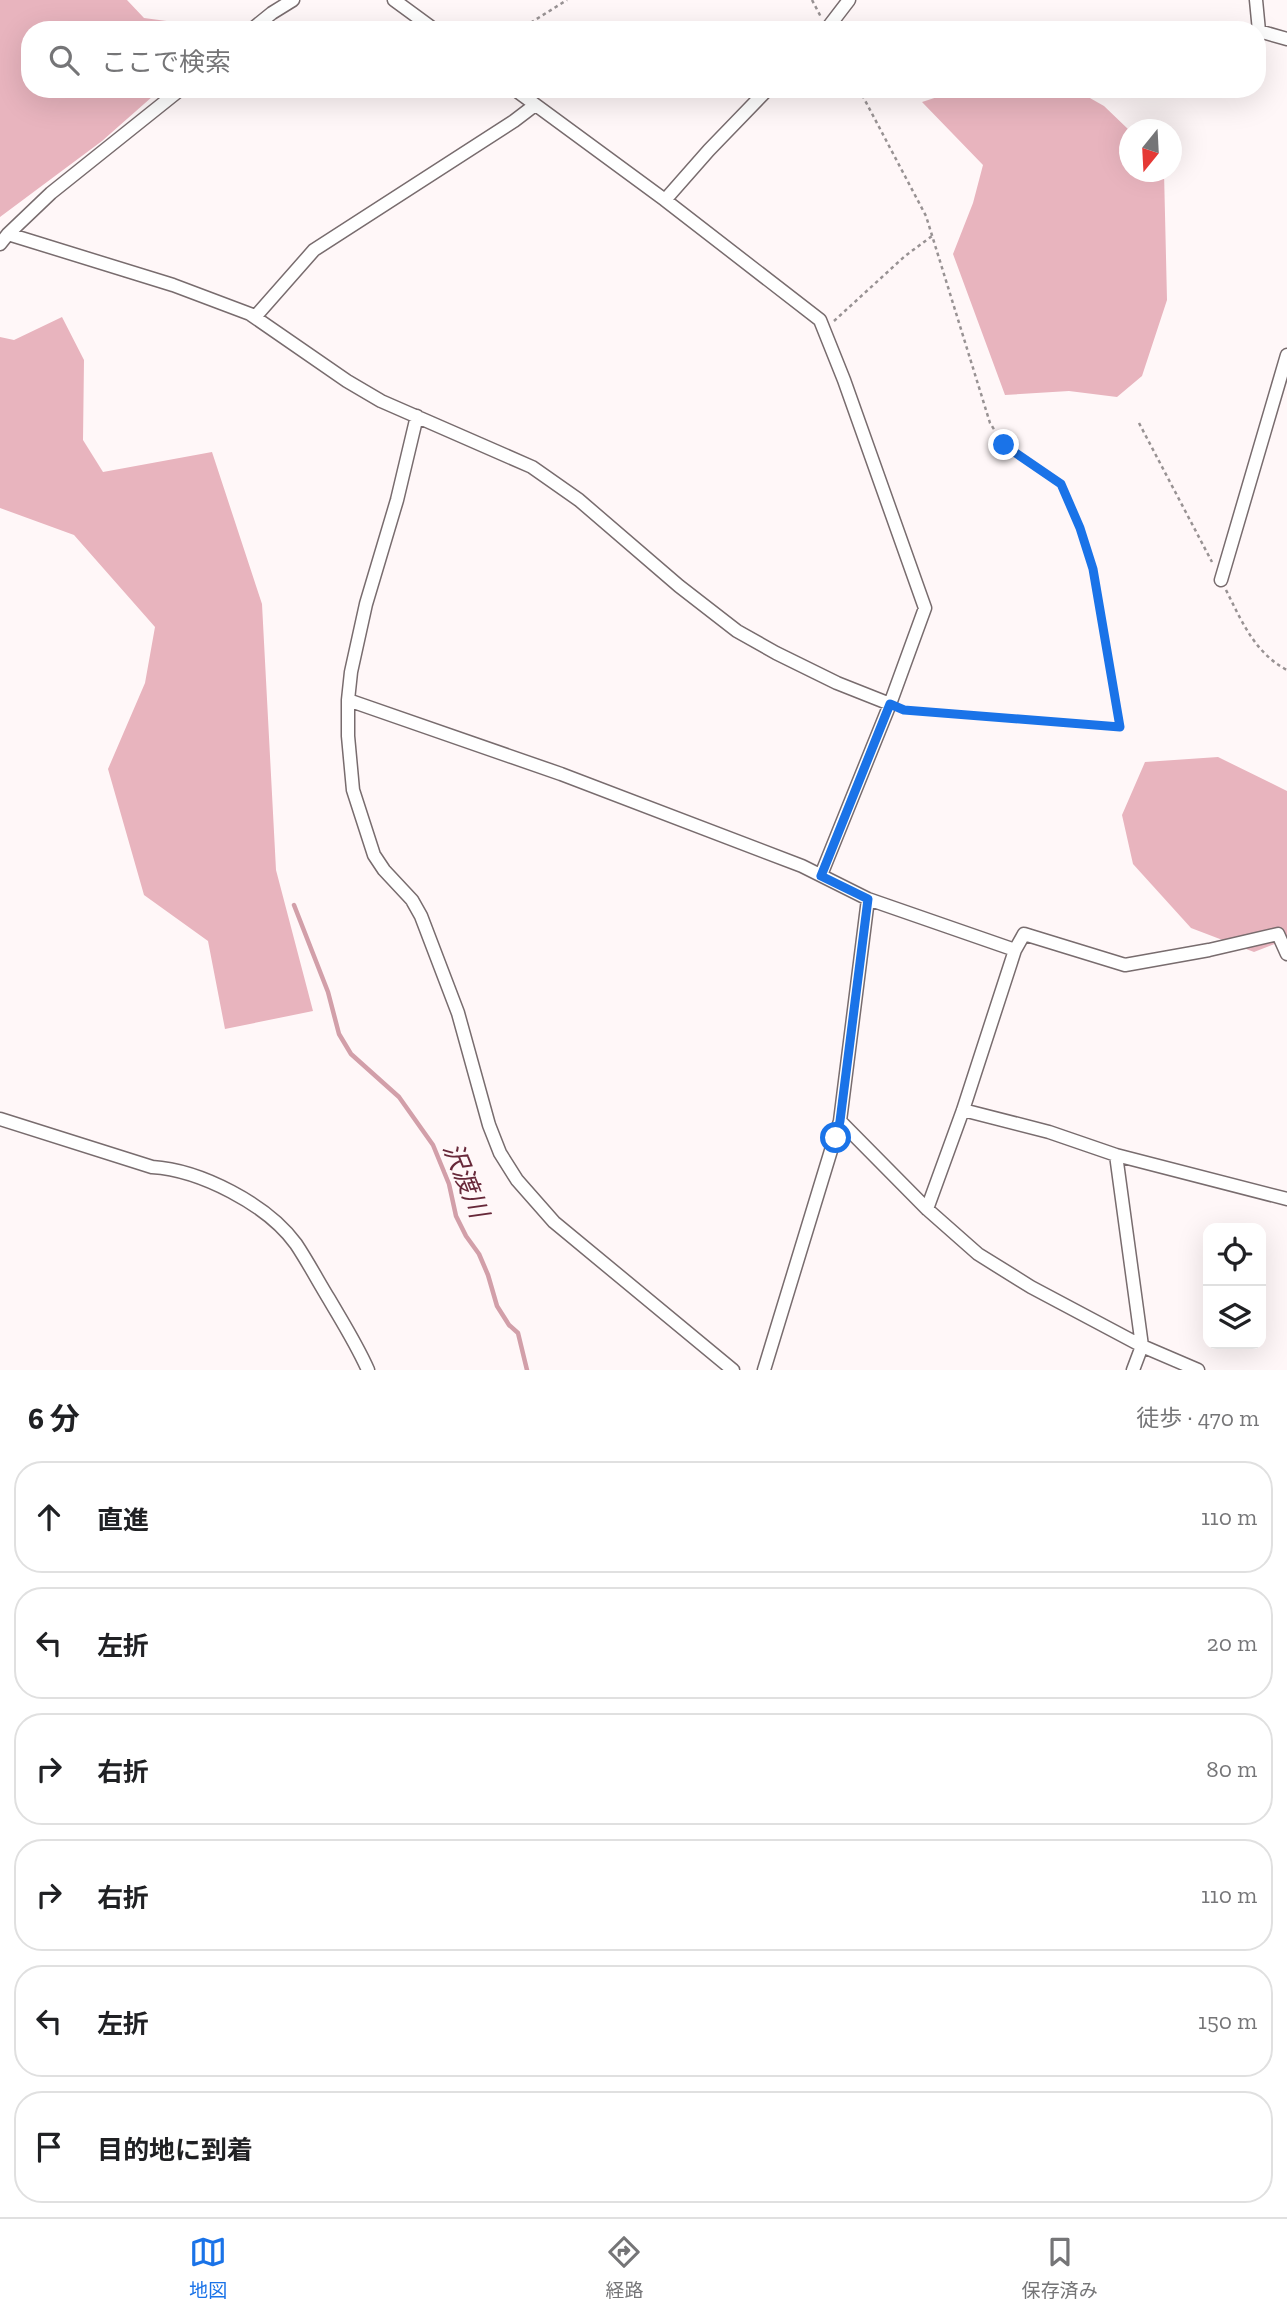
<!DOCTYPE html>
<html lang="ja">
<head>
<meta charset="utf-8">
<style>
	:root { --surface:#fff; --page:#f6f6f6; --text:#202124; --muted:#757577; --line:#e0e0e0; --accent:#1a73e8 }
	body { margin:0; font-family:"Zilla Slab","Noto Sans JP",serif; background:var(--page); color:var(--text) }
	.controls { position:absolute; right:21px; bottom:21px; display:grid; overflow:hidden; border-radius:14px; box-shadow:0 7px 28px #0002 }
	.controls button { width:63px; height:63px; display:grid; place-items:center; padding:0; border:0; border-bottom:2px solid var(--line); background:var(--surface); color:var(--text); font:35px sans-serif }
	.compass { position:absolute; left:1119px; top:119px; width:63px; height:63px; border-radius:50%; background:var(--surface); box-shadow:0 7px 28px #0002; rotate:198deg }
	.stop { position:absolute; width:21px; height:21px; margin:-16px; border:5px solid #1a73e8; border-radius:50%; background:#fff }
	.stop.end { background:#1a73e8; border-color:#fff; box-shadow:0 2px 7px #0008 }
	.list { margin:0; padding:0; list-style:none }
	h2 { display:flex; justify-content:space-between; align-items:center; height:91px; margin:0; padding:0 28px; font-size:30px }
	h2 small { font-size:23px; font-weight:400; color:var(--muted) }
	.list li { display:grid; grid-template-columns:46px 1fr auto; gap:21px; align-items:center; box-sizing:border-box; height:112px; margin:0 14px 14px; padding:0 14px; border:2px solid var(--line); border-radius:28px }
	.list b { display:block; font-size:26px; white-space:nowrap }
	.list em { font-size:23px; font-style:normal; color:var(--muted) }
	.icon { flex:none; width:38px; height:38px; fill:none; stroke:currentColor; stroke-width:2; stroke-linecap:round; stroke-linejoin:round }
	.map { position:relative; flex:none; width:1287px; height:1370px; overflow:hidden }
	.search { position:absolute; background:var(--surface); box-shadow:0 7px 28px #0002; left:21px; right:21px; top:21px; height:77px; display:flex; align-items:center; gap:18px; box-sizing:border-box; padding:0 24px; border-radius:28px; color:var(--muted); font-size:26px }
	.sheet { height:847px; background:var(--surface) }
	nav { display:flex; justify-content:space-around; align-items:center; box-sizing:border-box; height:98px; border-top:2px solid var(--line); background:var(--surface); font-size:19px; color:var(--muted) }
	nav a { display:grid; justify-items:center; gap:4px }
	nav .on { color:var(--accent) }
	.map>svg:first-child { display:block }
</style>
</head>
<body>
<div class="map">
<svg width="1287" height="1370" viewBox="0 0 1287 1370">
	<rect width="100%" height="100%" fill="#fff7f8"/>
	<path fill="#e8b4be" d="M0,0H127L144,18L227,29L30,30V89H161L102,141L0,217Z
		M962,89H1074L1104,106L1129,130L1130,172H1164L1167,300L1142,376L1117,397L1069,391L1005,395L953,254L973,203L983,165L922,102Z
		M62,317L84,360L83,440L103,472L212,452L262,604L276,870L313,1011L225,1029L208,941L144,895L108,769L145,683L155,627L74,535L0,508V337L14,340Z
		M1218,757L1287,791V939L1254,952L1191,928L1133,864L1122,815L1145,762Z"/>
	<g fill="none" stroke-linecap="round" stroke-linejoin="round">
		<path stroke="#d29fa9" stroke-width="4.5" d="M294,905L328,992L339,1034L351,1054L399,1097L433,1145L449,1184L456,1216L466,1236L479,1254L488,1275L497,1306L509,1325L518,1333L527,1370"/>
		<defs>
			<path id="street" d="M394,0L435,30
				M1256,0L1259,31L1287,39
				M251,30L272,13L293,0
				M826,30L849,0
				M514,89L665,200L820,320L844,380L925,608L890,704L821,875
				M665,200L709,150L768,89
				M8,234L173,285L250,314L347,381L381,401L532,467L579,500L679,586L737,631L776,653L837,683L890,704
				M0,244L8,234L51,193L181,89
				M255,317L314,250L514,121L535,105
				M417,416L397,500L366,604L351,672L348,700V736L353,790L374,855L384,870L412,900L421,916L458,1013L489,1125L500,1153L517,1180L554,1222L733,1370
				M1221,580L1287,355
				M348,700L561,774L802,866L868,899L1015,950
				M963,1110L1049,1132L1116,1155L1287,1199
				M0,1119L152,1167C200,1170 267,1204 296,1244C308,1262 318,1281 329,1299C343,1323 357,1345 368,1370
				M840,1121L927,1209L978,1254L1031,1287L1142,1346L1198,1370
				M1116,1155L1142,1346L1133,1370
				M927,1209L963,1110L1015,950L1024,934L1125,965L1209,950L1278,934L1287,954
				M764,1370L840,1121L868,899"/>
		</defs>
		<use href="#street" stroke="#786c6e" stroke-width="15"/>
		<path stroke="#989293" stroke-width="2.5" stroke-dasharray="3.5 3.5" stroke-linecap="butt" d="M812,0L821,17
			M519,30L567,0
			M859,89L926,216L990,423L1004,445L1061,484L1080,528L1093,569L1120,727L902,709
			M834,321L905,256L932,236
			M1139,423L1212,562
			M1226,590C1242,622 1255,653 1287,670"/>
		<use href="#street" stroke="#fff" stroke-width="12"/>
	</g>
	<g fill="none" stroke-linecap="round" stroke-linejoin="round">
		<path stroke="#1a73e8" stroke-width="9" d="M836,1138L840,1121L868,899L821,876L890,704L904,710L1120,727L1093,569L1080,528L1061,484L1004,445"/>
	</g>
	<g text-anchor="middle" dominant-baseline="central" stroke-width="7" stroke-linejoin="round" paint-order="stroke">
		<g font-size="26" font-style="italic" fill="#672839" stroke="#fff7f8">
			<text transform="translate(466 1180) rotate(68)">沢渡川</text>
		</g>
	</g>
</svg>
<div class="controls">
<button><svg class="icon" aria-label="locate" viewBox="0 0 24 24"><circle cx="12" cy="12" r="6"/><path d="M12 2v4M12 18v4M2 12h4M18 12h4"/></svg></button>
<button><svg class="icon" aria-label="layers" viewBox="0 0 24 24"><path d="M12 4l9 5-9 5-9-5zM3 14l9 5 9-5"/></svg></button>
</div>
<svg class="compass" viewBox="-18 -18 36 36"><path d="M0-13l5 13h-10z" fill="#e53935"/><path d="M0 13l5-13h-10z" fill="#757577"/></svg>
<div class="stop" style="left:836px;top:1138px"></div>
<div class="stop end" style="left:1004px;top:445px"></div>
<div class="search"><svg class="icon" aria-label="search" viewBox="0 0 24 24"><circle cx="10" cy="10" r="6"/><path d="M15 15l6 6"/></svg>ここで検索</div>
</div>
<section class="sheet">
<h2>6 分<small>徒歩 · 470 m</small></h2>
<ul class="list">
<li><svg class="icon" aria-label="ahead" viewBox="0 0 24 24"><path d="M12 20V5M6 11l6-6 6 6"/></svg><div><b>直進</b></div><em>110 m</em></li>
<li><svg class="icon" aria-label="left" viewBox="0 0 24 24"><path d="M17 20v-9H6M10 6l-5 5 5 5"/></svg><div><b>左折</b></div><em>20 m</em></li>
<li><svg class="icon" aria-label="right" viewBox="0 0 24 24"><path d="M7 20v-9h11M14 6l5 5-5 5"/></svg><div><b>右折</b></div><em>80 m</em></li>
<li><svg class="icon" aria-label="right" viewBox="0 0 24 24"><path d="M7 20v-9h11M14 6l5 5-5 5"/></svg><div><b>右折</b></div><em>110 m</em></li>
<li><svg class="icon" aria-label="left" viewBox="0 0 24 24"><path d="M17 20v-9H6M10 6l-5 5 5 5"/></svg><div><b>左折</b></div><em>150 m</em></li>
<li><svg class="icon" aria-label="arrive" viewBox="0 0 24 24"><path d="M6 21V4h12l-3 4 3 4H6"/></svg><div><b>目的地に到着</b></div></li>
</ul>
</section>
<nav>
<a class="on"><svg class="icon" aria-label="map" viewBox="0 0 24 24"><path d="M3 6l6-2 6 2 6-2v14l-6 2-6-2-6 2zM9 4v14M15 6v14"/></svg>地図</a>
<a><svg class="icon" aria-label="directions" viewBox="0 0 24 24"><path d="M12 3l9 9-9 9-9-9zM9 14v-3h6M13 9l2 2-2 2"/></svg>経路</a>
<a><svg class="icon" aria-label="saved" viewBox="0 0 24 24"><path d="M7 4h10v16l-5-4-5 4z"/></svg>保存済み</a>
</nav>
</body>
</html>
